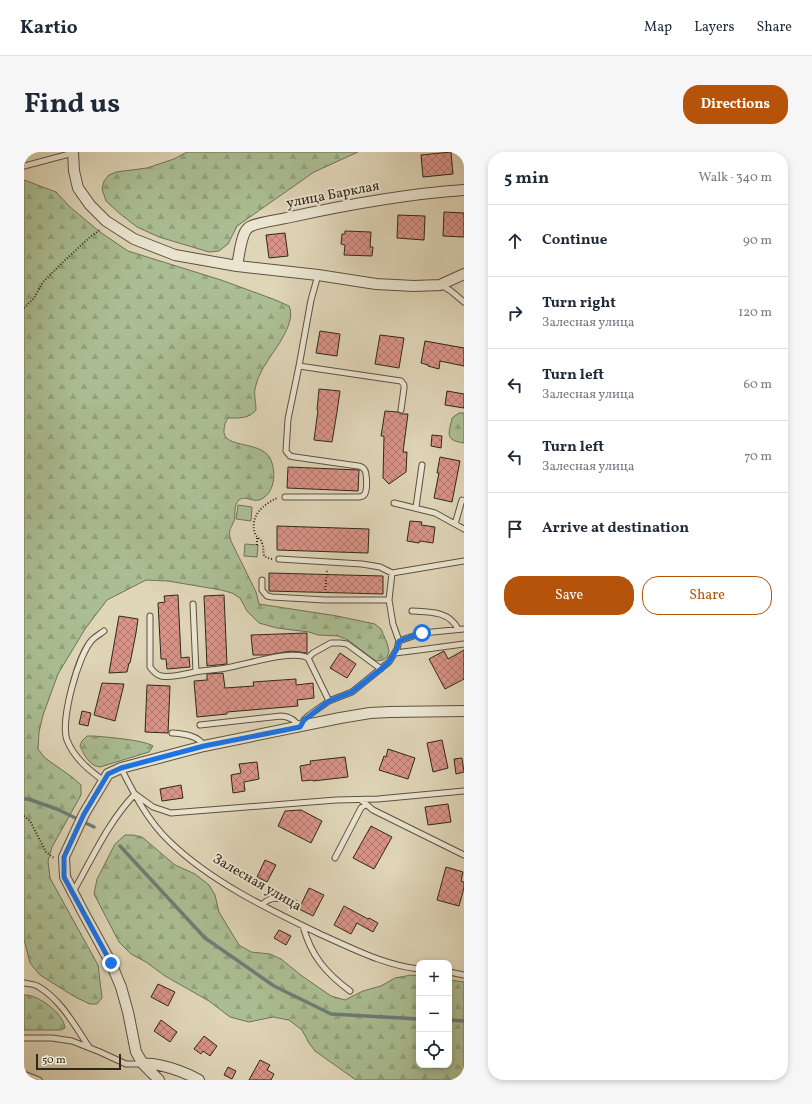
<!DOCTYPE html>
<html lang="en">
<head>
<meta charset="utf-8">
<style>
	:root { --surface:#fff; --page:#f6f6f7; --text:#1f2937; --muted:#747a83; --line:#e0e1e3; --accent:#b45309 }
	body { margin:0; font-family:Vollkorn,serif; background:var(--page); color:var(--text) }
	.controls { position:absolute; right:12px; bottom:12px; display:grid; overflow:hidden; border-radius:8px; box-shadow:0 2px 6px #0003 }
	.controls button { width:36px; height:36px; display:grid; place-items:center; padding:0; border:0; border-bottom:1px solid var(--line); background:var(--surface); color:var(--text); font:20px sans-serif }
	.scale { position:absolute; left:12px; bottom:10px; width:85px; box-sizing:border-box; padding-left:4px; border:2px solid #30261b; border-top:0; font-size:11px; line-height:14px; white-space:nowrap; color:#30261b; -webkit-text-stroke:3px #eae4d0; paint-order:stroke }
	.stop { position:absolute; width:12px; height:12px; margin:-9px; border:3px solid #1a73e8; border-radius:50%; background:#fff }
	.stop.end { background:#1a73e8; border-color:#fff; box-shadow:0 1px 4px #0008 }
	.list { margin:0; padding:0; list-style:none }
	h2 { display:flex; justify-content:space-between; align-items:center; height:52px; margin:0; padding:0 16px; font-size:17px }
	h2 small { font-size:13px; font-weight:400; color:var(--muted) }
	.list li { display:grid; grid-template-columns:26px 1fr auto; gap:12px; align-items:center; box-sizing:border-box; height:72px; padding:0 16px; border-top:1px solid var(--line) }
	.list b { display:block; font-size:15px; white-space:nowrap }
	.list p { margin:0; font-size:13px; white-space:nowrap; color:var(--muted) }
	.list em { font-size:13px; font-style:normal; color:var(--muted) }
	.actions { display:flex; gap:8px; padding:12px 16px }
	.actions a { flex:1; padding:9px 0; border:1px solid var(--accent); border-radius:16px; text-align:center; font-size:14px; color:var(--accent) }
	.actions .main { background:var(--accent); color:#fff }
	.icon { flex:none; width:22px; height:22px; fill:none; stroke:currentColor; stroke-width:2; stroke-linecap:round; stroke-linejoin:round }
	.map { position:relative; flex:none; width:440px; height:928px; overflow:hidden; border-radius:16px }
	header { display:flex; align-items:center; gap:24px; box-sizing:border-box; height:56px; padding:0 20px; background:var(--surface); border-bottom:1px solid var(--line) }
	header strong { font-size:19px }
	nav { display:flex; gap:22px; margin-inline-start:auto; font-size:14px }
	.intro { display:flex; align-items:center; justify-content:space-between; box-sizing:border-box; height:96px; padding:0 24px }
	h1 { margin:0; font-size:28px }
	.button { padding:10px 18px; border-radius:16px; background:var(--accent); color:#fff; font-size:14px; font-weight:700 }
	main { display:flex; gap:24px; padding:0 24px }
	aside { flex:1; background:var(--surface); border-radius:16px; box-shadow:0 2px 6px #0003 }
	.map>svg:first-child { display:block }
</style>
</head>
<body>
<header>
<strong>Kartio</strong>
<nav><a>Map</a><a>Layers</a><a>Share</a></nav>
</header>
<div class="intro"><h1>Find us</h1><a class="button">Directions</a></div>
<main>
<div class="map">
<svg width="440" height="928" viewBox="0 0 440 928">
	<defs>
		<pattern id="forest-firs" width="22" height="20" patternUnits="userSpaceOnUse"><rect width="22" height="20" fill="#abbe93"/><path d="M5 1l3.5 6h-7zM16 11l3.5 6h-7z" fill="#93a37e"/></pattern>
		<pattern id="building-cross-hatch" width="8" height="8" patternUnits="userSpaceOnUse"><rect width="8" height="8" fill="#d99387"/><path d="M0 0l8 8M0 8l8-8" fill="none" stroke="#b0786e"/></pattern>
	</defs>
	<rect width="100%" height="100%" fill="#dfd5b7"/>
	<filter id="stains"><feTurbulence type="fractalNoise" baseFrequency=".005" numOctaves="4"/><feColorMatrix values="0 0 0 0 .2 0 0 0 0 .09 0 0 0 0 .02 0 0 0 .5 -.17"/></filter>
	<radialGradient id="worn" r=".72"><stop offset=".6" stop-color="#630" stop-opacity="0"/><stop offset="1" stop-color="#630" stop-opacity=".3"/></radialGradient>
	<path fill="url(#forest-firs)" stroke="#6e7257" d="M163,0H334L290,20L213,74L204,92L195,99L185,100L135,85L113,75L95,61L82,49L78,37L80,29L85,23L92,20L123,16L150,7Z
		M0,28L32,40L46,55L76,80L104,99L197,128L249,147L265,154C273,170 251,197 243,210C238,217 234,225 232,233C229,242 232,249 232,258C225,267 215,266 204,266C201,270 201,273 200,277C197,299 242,286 248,311C252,323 250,343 235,348C228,350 221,343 215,348C209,353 212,363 210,369C206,378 204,378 207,389L232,440L235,452L313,464L351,472L357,477L363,491L365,499L363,505L359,508L352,509L324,488L314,484L294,483L285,480L253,476L235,471L223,459L216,446L208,441L197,438L144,429L122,428L83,448L61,477L34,522L19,563L15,580L14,597L21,606L48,625L57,633V643L28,695L24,709L26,726L74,813L78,846L73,852H66L51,845L16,823L6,811L0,787Z
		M435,261H440V291C420,288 425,282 428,266Z
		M63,584H69C82,585 120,588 129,594L125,600L76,615C65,614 60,602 56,594L58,589Z
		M101,683H109L118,685L151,713L171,722L185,733L191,743L195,760L215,793L227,800L246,802L257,807L278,824L307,844L321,848L339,839L357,834L371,826L387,823L395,824V913H425V828L440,830V928H332L291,899L285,891L278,878L265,868L249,865L225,870L206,865L185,849L141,824L122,810L107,802L95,790L70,742L73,727L91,692Z
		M0,843C14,842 40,862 41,876L37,878H0Z"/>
	<path fill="#abbe93" stroke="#6e7257" d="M214,353L228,355L227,369L212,367Z
		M221,392L234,393L233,405L220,404Z"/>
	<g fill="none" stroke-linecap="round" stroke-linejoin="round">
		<path stroke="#6d7d78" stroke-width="3.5" d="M0,647H4L33,657L70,675
			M96,694L181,786L250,834L307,862L395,867
			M425,868L440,869"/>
	</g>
	<path fill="url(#building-cross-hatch)" stroke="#30261b" d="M427,0L429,22L399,25L397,3Z
		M420,60L440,61V85L419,84Z
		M374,63L401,64L400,88L373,86Z
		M321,79L347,80L346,95H349L348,104L320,103L321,93L317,92L318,82H321Z
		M261,81L264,104L245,106L242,83Z
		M296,179L316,182L313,204L292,201Z
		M356,183L380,186L375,216L351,212Z
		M401,189L440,196V214L416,209L415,217L404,214V213L397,211Z
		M295,237L316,239L313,260L308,290L290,288L294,258H293Z
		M423,239L440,242V256L421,253Z
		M361,259L374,260L377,262H384L379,300H383L382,320L365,332L359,326L360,284H357Z
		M408,283L418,284L417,296L407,294Z
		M416,305L436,309L428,350L410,346L415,321H413Z
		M264,315L335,318L334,339L263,336Z
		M386,369L398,370L397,373L411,375L409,391L396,389L395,391L383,389Z
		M253,374L345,377L344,401L253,398Z
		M245,421L359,424V442L245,439Z
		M154,443L157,506L165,505L166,515L143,517L142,507H137L134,451L141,450L140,444Z
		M200,443L203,512L183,514L180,444Z
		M95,464L114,467L112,481L106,511H105L103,520L85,521Z
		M283,481V501L267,499L244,503H229L227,483Z
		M440,498V527L421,537L405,507L420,499L424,507Z
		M316,501L332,512L323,526L306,516Z
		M199,521L201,536L230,534L229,530L272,527V533L289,531L290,546L273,548L274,554L203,560V562L173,565L170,529L183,528V522Z
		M78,531L100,532L91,569L70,563Z
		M123,533L146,534L144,581L121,580Z
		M58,559L67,561L64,574L55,572Z
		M418,588L424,616L409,620L403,591Z
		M364,597L391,606L384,627L355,618L360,604L362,605Z
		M321,605L324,625L289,629V628L278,629L276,614L287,612L286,609Z
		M438,606L440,620L432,622L430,607Z
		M233,610L235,627L220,630L221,639L209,641L207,623L217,621L215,612Z
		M157,633L159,646L138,649L136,637Z
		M424,652L427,670L404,673L401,655Z
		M277,658L298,669L287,691L254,674L261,659Z
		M347,674L368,685L350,717L329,706Z
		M241,708L252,713L243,730L233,725Z
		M422,715L439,720L437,729L440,730V736L435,754L413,748Z
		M285,736L300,743L289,764L275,757Z
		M320,754L344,767L345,766L354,771L349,780L333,771L327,782L310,773Z
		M255,778L267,784L262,793L250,786Z
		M134,832L151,840L144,854L127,845Z
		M137,868L153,880L146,890L130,879Z
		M180,884L193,894L186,904L179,899L177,902L170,897Z
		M236,908L246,913L243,918L250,922L247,928H225Z
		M204,915L212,919L208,927L200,923Z"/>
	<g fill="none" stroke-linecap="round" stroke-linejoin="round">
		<defs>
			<path id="service" d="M0,14L49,1
				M294,123L287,148L275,214L377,229L380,233V236L377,258
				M417,133L427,139L440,150
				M261,345H334C336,345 339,344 340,343C344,339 343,320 340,317C338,315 336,314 334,314L271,305L266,304L262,299L264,267L275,214
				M370,351L411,361L440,377
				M392,355L398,313
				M431,372L438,348
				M255,407L338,412L356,415L368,421L440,409
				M368,421L365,448L369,472L375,489
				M238,428V438L243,444L248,445L301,448H365
				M169,452L172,520
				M388,459C406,460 425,459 434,477
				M126,464V515C129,519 132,523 137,524C147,526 162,522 171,520C181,518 192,518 202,516C221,513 268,497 284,506L305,549
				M371,501L395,498L440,492
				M284,506L289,501L307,491H316L323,492L357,517
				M176,573L257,564C267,565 270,568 276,575L280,568L284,564L305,549L328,540L365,510L373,497L375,489L398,481L440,477
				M148,581C159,582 174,583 180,594
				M97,616C110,642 124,669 145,689C187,730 246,758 298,783C330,797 360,813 395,817
				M80,629C65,618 50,606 43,588C36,569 54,503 68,488C71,485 76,482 80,479
				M337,648L349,658L440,703
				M311,706L337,656L342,652
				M49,740C68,707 84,670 111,642L129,655L147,661L312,648L354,647L440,639
				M238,753C248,742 258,747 271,751
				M279,774C287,804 302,821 326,839
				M425,820L440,823
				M0,831C5,832 11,832 15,835C37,848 51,874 65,895
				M0,886H28L48,889L76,900L102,912H119
				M0,922L15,928"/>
			<path id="minor" d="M49,0L50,19L54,36L66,53L82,69L110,87L151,103L213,114L294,123L352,132L390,134L416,133L440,122
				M213,114C215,105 217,82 224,76C229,71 254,68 262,66C321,53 380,42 440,38
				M119,912C134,910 161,920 175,928
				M135,928L119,912L112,900L104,860L97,835L87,811L58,758L41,725L40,705L60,662L84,622L97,616L180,594L316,566L346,561L366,560L440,559"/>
		</defs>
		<use href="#service" stroke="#5c5242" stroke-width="7"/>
		<use href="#minor" stroke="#5c5242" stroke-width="12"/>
		<path stroke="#30261b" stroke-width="2" stroke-dasharray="1 2" stroke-linecap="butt" d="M0,156L10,146L19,130L37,112L66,85L77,77
			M233,393V386
			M248,407L244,406L240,404C239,399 240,395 238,391C237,387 232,385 231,381C225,364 240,352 253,346
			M301,441L303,417
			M0,664L6,669L22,700L30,706"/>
		<use href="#service" stroke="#eae4d0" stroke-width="5"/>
		<use href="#minor" stroke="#eae4d0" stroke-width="10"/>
	</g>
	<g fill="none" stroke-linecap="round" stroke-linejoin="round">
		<path stroke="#1a73e8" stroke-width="5" d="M87,811L58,758L40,725V705L60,662L84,622L97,616L180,594L276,575L280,568L305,549L328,540L357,517L365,510L373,497L375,489L398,481"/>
	</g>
	<g text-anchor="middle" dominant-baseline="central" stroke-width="4" stroke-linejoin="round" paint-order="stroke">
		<g font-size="14" fill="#30261b" stroke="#eae4d0">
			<text transform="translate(309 43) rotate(-11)">улица Барклая</text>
			<text transform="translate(233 731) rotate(30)">Залесная улица</text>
		</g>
	</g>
	<rect width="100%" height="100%" filter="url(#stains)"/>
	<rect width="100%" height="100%" fill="url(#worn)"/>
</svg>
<div class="controls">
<button>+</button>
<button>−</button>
<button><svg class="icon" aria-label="locate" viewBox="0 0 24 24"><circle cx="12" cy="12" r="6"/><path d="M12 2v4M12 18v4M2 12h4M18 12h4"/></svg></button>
</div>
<div class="scale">50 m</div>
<div class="stop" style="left:398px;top:481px"></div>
<div class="stop end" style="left:87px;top:811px"></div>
</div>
<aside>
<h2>5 min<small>Walk · 340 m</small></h2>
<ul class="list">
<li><svg class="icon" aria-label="ahead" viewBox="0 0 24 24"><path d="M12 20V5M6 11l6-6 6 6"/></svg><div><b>Continue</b></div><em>90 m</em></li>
<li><svg class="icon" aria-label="right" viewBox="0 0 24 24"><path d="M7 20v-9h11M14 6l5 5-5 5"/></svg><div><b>Turn right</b><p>Залесная улица</p></div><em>120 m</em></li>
<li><svg class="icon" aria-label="left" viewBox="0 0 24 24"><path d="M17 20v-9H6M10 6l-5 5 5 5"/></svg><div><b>Turn left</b><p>Залесная улица</p></div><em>60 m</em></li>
<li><svg class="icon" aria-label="left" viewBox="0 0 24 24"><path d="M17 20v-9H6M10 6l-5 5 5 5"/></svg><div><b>Turn left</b><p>Залесная улица</p></div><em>70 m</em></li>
<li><svg class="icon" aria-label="arrive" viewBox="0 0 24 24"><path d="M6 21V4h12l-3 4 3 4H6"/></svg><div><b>Arrive at destination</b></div></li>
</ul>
<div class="actions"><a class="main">Save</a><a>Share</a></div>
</aside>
</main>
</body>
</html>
